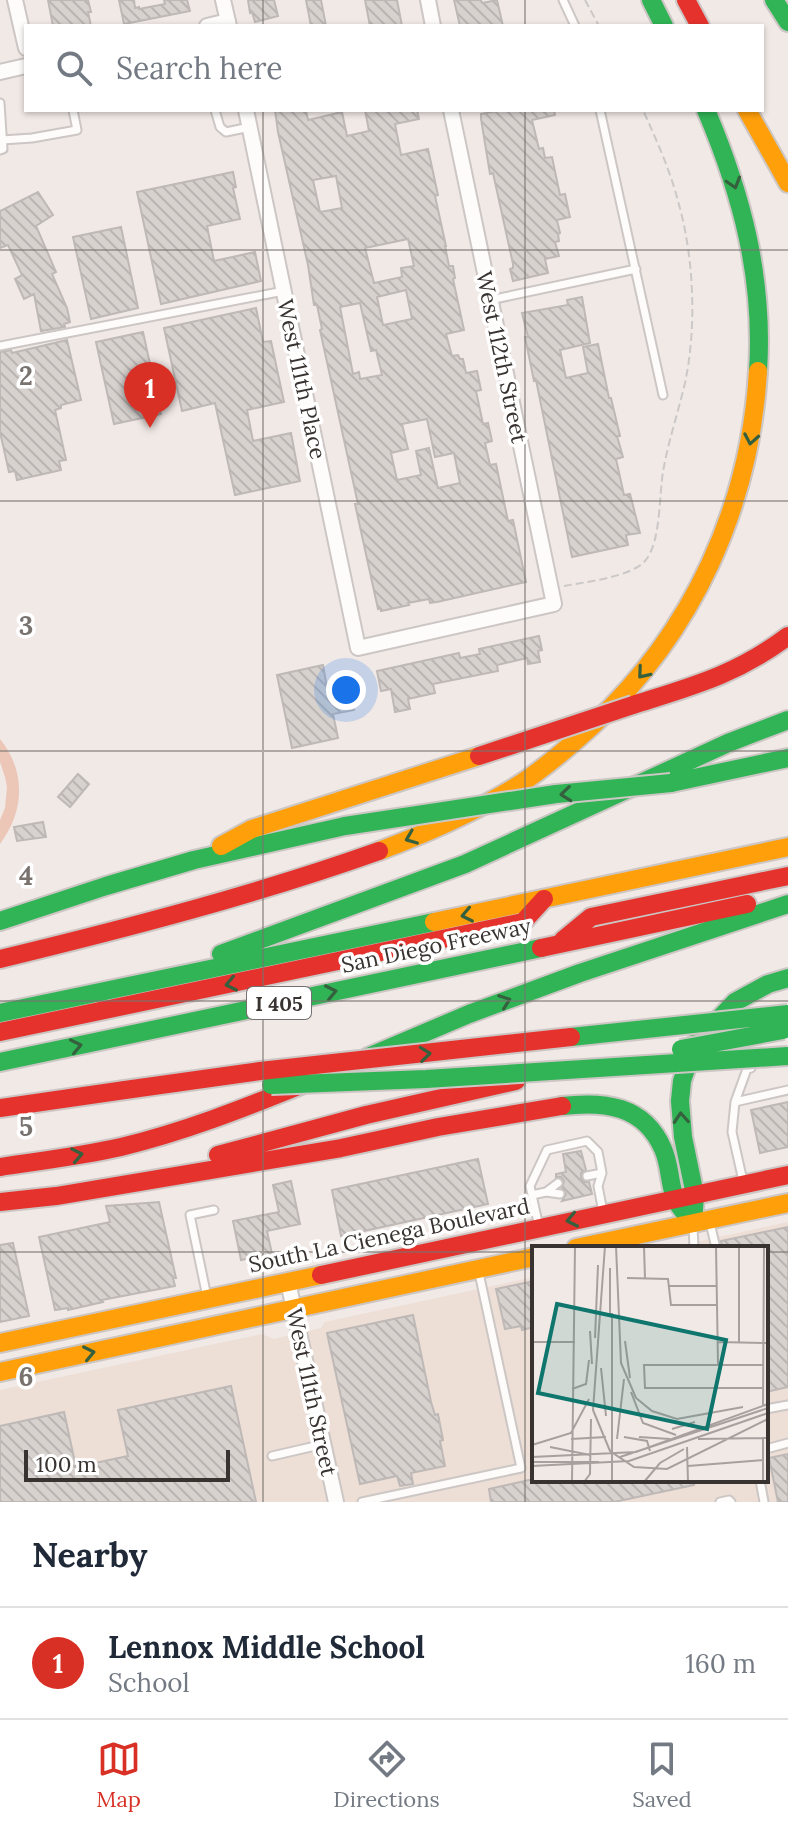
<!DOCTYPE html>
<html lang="en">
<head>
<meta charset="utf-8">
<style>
	:root { --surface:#fff; --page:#f2f2f3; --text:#1f2937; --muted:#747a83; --line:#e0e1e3; --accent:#d93025 }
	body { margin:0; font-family:Lora,serif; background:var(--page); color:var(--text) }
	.scale { position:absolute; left:24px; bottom:20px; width:206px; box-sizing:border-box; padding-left:8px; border:4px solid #383331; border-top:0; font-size:22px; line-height:28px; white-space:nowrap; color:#383331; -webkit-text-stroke:6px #fff; paint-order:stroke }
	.you { position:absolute; left:346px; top:690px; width:28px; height:28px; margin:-20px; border:6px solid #fff; border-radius:50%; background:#1a73e8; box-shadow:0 0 0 12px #1a73e833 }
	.badge { display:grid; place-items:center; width:52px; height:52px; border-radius:50%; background:var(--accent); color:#fff; font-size:26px; font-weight:700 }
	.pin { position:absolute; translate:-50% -66px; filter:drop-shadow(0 2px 4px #0008) }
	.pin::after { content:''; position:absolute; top:42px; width:28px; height:24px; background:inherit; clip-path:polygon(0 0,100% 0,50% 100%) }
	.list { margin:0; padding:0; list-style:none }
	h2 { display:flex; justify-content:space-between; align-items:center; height:104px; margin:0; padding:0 32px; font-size:34px }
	h2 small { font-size:26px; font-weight:400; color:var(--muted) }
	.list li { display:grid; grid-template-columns:52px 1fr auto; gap:24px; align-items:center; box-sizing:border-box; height:112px; padding:0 32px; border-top:2px solid var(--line) }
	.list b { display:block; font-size:30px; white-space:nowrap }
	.list p { margin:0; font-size:26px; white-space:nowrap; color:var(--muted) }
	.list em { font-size:26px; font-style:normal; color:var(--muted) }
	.icon { flex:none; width:44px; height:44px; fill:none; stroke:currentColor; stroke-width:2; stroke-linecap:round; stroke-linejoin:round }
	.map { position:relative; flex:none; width:788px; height:1502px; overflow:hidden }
	.search { position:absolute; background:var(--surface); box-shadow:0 2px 6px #0004; left:24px; right:24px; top:24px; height:88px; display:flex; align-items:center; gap:20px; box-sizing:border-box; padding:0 28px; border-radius:0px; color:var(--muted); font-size:30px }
	.sheet { height:216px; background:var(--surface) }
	nav { display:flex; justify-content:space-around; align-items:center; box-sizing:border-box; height:112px; border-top:2px solid var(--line); background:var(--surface); font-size:22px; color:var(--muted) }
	nav a { display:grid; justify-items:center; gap:4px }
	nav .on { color:var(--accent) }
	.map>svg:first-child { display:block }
</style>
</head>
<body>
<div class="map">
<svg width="788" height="1502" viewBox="0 0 788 1502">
	<defs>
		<pattern id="building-back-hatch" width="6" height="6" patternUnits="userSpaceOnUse" patternTransform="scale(2)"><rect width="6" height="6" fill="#d8d2cf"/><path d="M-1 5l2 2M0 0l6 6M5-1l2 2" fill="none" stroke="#bab5b2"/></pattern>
	</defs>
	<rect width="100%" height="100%" fill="#f1e9e6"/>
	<path fill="#edded6" d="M788,1222V1502H0V1390L262,1334L274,1339L321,1328L325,1322L534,1277V1480H766V1248H668Z"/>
	<path fill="#ecc7b8" d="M0,739C26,771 25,811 0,844V820L5,808L7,787L5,777L0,762Z"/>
	<path fill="url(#building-back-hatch)" stroke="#beb8b6" stroke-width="2" fill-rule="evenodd" d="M48,0H88L91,12H88L91,26H53Z
		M119,0H134L135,8L139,7V9L165,4L164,0H187L190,11L124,24Z
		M248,0H274L278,16L255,22L252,12L250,13Z
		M306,0H321L326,26H311Z
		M365,0H397L402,26H370Z
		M454,0H481L482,3L497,0L503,26H460Z
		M275,110H306L308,120L342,112L347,136L369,131L365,110H417L419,119L395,124L401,155L428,149L438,195L435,196L446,246H445L449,266H453L455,278L453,279L464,330L446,334L452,356L458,355L460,359H463L466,373L477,371L481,390L476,391L483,424L488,423L492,441L485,443L490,465L496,464L508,521L513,520L526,582L437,602L430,603L429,599L408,603L409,605L381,611L380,608L378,609L355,504H358L320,330L322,329L317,305H314L308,265L278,132ZM336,176L342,208L320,212L313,180ZM408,239L414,266L401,268L402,277L374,283L365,248ZM406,290L412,319L383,325L377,297ZM360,303L371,351L376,350L382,375L360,379L359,372L353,374L340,307ZM427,419L435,457L454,453L460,483L438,488L429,448L416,451L421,475L397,480L391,453L408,449L402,424Z
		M501,110H554L555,115L532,120L539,149L543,148L545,158L552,157L560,195L565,194L569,213L570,217L557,220L560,233L558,234L559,241L555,242L559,256L545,259L548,273L513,281L510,269L513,268V264L493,173L490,174L481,119V114Z
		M233,172L236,187L233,188L240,219L207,226L214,261L255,252L261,281L161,304L137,192Z
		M38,192L53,215L36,226L56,272L52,274L67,308L70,322L64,324L65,327L41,331L34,294L24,299L15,279L22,275L8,245L0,248V211Z
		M121,227L138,308L91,319L73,237Z
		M582,297L590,343L560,350L566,378L588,373L583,347L598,344L609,398H611L620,436H617L623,457L616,459L624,495L630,494L640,533L626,535L628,545L572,557L536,380L534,381L525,337H528L522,313L568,305L567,300Z
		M256,308L263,342L271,341L284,402L247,410L253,441L291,433L300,481L235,495L215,403L182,411L164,328Z
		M143,332L161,414L114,424L96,342Z
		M67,340L81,400L61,405V408L55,410L66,460L59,461L61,470L17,480L15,471L9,472L0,432V352L11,350L12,353Z
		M539,636L542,650L538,651L540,662L528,664L527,658L497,665L498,671L433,684L435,693L408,699L410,709L395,712L391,689L381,691L377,671L459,653L460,658L480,654L479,649Z
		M323,665L327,688L348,684L354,710L333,714L338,738L292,748L277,675Z
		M78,774L89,784L70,807L58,797Z
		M43,822L46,837L17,841L14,827Z
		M788,1102V1147L760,1153L751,1110Z
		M581,1151L586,1170L581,1173V1178L584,1182H589L592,1194L562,1201L566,1194L562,1188L564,1181L561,1177H556V1174L566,1172L563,1154Z
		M478,1159L488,1204L341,1236L332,1190Z
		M291,1181L300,1224L267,1231L272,1254L241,1260L233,1221L279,1212L273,1185Z
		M159,1202L176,1278H173L175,1286L102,1300L103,1302L68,1310V1308L55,1310L39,1237L110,1222L106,1206Z
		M788,1227V1387L766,1392V1248H722L721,1241Z
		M13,1243L29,1316L0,1322V1245Z
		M534,1281V1327L522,1330L521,1326L505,1329L496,1289Z
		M413,1315L431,1402L435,1415L438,1414L443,1440L440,1441L445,1466L411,1473L413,1484L400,1486L397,1476L360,1484L327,1333Z
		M231,1386L256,1502H0V1426L64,1412L76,1467L128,1456L118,1410Z
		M788,1454V1502H778L769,1458Z
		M529,1480H693L694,1485L614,1502H491L489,1489Z"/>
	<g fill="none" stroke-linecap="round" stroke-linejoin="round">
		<defs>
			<path id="lane" d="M563,0L575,26
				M0,103L3,149L0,150
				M215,110L220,127L226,132L250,127
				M600,110L663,395
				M2,140L32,138L77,130L73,110
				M490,300L636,269
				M0,346L284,291
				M735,1102L788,1090
				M587,1176L602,1173
				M743,1181L732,1132L735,1102L747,1069L751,1068
				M546,1192L558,1183
				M532,1195L546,1192L560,1194
				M710,1223L716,1248
				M693,1226L694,1248
				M539,1227L530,1186L547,1150L587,1141L598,1152L602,1173L598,1186L603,1212
				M207,1297L190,1215L214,1210
				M766,1409L788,1405
				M766,1449L788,1443
				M272,1456L324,1444
				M760,1480L764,1502
				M362,1502L521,1468L479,1273
				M720,1502L729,1500L731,1502"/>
			<path id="street" d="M15,0L26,48
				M223,0L229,26
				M428,0L433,26
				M207,26L228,21
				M0,72L26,66
				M246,110L358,648L554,604L451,110
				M288,1282L336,1502"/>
			<path id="fast" d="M651,0L664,26
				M774,0L788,22
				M706,110C742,195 764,278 758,371
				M671,783L788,758
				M0,921L106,886L194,860L345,826
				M221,954L465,864L728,743L788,720
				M0,1013L434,922
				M368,1057L469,1014L580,973L788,904
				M0,1062L541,948
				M562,1106C604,1101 644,1105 663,1149C670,1164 669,1182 675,1198C678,1207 687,1215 693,1223
				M693,1223L695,1195L683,1137L680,1101L682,1081L694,1045L735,1002L768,984L788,978"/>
			<path id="slow" d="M747,110L788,183
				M221,846L252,829L479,756
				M379,851C427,833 473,813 517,786C544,769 569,747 593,725C693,632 750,507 758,371
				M434,922L788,847
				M576,1248L788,1203
				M0,1343L321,1275
				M0,1372L534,1257"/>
			<path id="jam" d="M686,0L700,26
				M633,705C693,686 736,675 788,636
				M563,940L591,917L788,876
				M541,948L747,904
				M0,959C128,928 255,895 379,851
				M0,1032L523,922L544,899
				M0,1108L125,1090
				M218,1155L366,1115L516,1081
				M0,1167C40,1161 81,1156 121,1147C183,1132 242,1109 301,1085
				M0,1202L56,1196L341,1148L438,1127L562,1106
				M321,1275L788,1175"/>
		</defs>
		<use href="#lane" stroke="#ccc6c4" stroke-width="11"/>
		<use href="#street" stroke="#ccc6c4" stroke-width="18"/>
		<use href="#fast" stroke="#ccc6c4" stroke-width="22"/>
		<use href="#slow" stroke="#ccc6c4" stroke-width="22"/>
		<use href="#jam" stroke="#ccc6c4" stroke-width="22"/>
		<path stroke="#cbc9c8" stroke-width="2" stroke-dasharray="8 4" stroke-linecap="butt" d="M585,0L599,26
			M564,586C585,582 631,577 645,561C661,543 659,495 663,472C668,442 678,413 685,383C697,326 694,257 678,201C670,170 656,139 643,110"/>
		<use href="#lane" stroke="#fdfcfb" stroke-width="7"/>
		<use href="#street" stroke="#fdfcfb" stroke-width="14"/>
		<use href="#fast" stroke="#30b455" stroke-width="18"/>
		<use href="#slow" stroke="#ff9f0a" stroke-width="18"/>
		<use href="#jam" stroke="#e5322d" stroke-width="18"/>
		<defs>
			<path id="fast-bridge" d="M345,826L556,794L671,783
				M571,1037L788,1014
				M681,1049L783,1030
				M271,1085L426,1079L788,1056"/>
			<path id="jam-bridge" d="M479,756L633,705
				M125,1090L260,1071L571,1037"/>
		</defs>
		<use href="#fast-bridge" stroke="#ccc6c4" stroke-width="22" stroke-linecap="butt"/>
		<use href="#jam-bridge" stroke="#ccc6c4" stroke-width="22" stroke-linecap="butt"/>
		<use href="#fast-bridge" stroke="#30b455" stroke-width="18"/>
		<use href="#jam-bridge" stroke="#e5322d" stroke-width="18"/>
	</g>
	<defs><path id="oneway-chevron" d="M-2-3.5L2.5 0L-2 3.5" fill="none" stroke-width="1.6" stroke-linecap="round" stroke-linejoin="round" transform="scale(2)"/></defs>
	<g stroke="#35603e">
		<use href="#oneway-chevron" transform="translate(734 183) rotate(73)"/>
		<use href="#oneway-chevron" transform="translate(751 439) rotate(100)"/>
		<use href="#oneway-chevron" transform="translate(643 673) rotate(130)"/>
		<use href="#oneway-chevron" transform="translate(566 794) rotate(174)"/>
		<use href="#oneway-chevron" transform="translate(411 838) rotate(158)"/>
		<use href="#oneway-chevron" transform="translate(467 915) rotate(168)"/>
		<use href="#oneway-chevron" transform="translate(231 984) rotate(168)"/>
		<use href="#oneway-chevron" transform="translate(331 992) rotate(-12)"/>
		<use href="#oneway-chevron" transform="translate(505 1001) rotate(-20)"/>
		<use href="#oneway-chevron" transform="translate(76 1046) rotate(-12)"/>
		<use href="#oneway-chevron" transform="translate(425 1054) rotate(-6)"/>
		<use href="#oneway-chevron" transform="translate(681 1118) rotate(-94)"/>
		<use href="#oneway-chevron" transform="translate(77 1155) rotate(-11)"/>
		<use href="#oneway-chevron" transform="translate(572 1220) rotate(168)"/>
		<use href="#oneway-chevron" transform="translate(89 1353) rotate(-12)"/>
	</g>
	<path fill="none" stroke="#797370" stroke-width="2" stroke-opacity="0.55" d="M263,0V26M525,0V26M263,110V1502M525,110V1502M0,250H788M0,501H788M0,751H788M0,1001H788M0,1252H534M766,1252H788"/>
	<g text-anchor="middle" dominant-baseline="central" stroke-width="7" stroke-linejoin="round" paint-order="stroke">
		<rect fill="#fff" stroke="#74706f" stroke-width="2" x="247" y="987" width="64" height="32" rx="6"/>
		<g font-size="20" font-weight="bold" fill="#383331">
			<text x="279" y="1003">I 405</text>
		</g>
		<g font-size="22" fill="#383331" stroke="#fff">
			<text transform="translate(502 357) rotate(78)">West 112th Street</text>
			<text transform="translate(302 379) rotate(78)">West 111th Place</text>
			<text transform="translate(436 945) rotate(-12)">San Diego Freeway</text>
			<text transform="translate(389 1235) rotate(-12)">South La Cienega Boulevard</text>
			<text transform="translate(312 1392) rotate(78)">West 111th Street</text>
		</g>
	</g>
	<g transform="translate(532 1246)">
		<rect width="236" height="236" fill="#f1e9e6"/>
		<path fill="none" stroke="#a7a09e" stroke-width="2" d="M73,0L61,164L78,205L102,221L135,223L236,173M84,0L89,117L104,152L120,165L145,173L211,161M112,0L113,33M129,0L236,1M184,0L186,119M78,22V71M95,32L136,33L139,59H185M136,40H185M80,67V236M58,85L60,118M63,92L66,19M93,95L98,132M0,96H43M186,96L236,97M207,96V0M69,122L74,170M231,142H113L112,119H231M40,143L54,138L57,114M99,146L111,177L144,189M231,159L232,0M140,183L163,176M92,191L115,195L118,205M107,191L138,193M39,193L74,191M85,193L92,133M166,193L236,192M0,199L39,187L57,153M18,201L58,209M155,201L156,236M0,211L104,206L236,158M88,211L236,162M0,216H67M0,220L97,215L236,167M156,220L232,214M40,236L43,0M52,236L58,228L59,173M112,236L128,217L152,203M231,236V191"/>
		<path fill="#0f766e" fill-opacity="0.15" stroke="#0f766e" stroke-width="4" d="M25,58L194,94L175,183L6,147Z"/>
		<rect width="236" height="236" fill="none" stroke="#383331" stroke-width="4"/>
	</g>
	<g font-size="26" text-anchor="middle" font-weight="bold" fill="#797370" stroke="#fff" stroke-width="7" stroke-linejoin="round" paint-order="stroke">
		<text x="26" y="385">2</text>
		<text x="26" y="635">3</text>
		<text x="26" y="885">4</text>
		<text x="26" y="1136">5</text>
		<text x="26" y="1386">6</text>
	</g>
</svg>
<div class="scale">100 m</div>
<div class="you"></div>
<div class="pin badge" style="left:150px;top:428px">1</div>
<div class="search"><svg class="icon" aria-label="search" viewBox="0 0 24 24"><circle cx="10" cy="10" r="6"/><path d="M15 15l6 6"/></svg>Search here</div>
</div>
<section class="sheet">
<h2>Nearby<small></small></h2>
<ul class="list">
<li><span class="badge">1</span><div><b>Lennox Middle School</b><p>School</p></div><em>160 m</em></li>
</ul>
</section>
<nav>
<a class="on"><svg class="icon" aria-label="map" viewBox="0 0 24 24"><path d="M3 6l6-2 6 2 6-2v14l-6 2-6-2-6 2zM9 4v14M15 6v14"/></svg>Map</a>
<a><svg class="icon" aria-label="directions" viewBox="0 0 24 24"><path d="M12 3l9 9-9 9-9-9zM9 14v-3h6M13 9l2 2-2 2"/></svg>Directions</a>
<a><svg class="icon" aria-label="saved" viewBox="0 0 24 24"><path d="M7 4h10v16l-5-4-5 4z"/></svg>Saved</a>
</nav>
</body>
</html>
